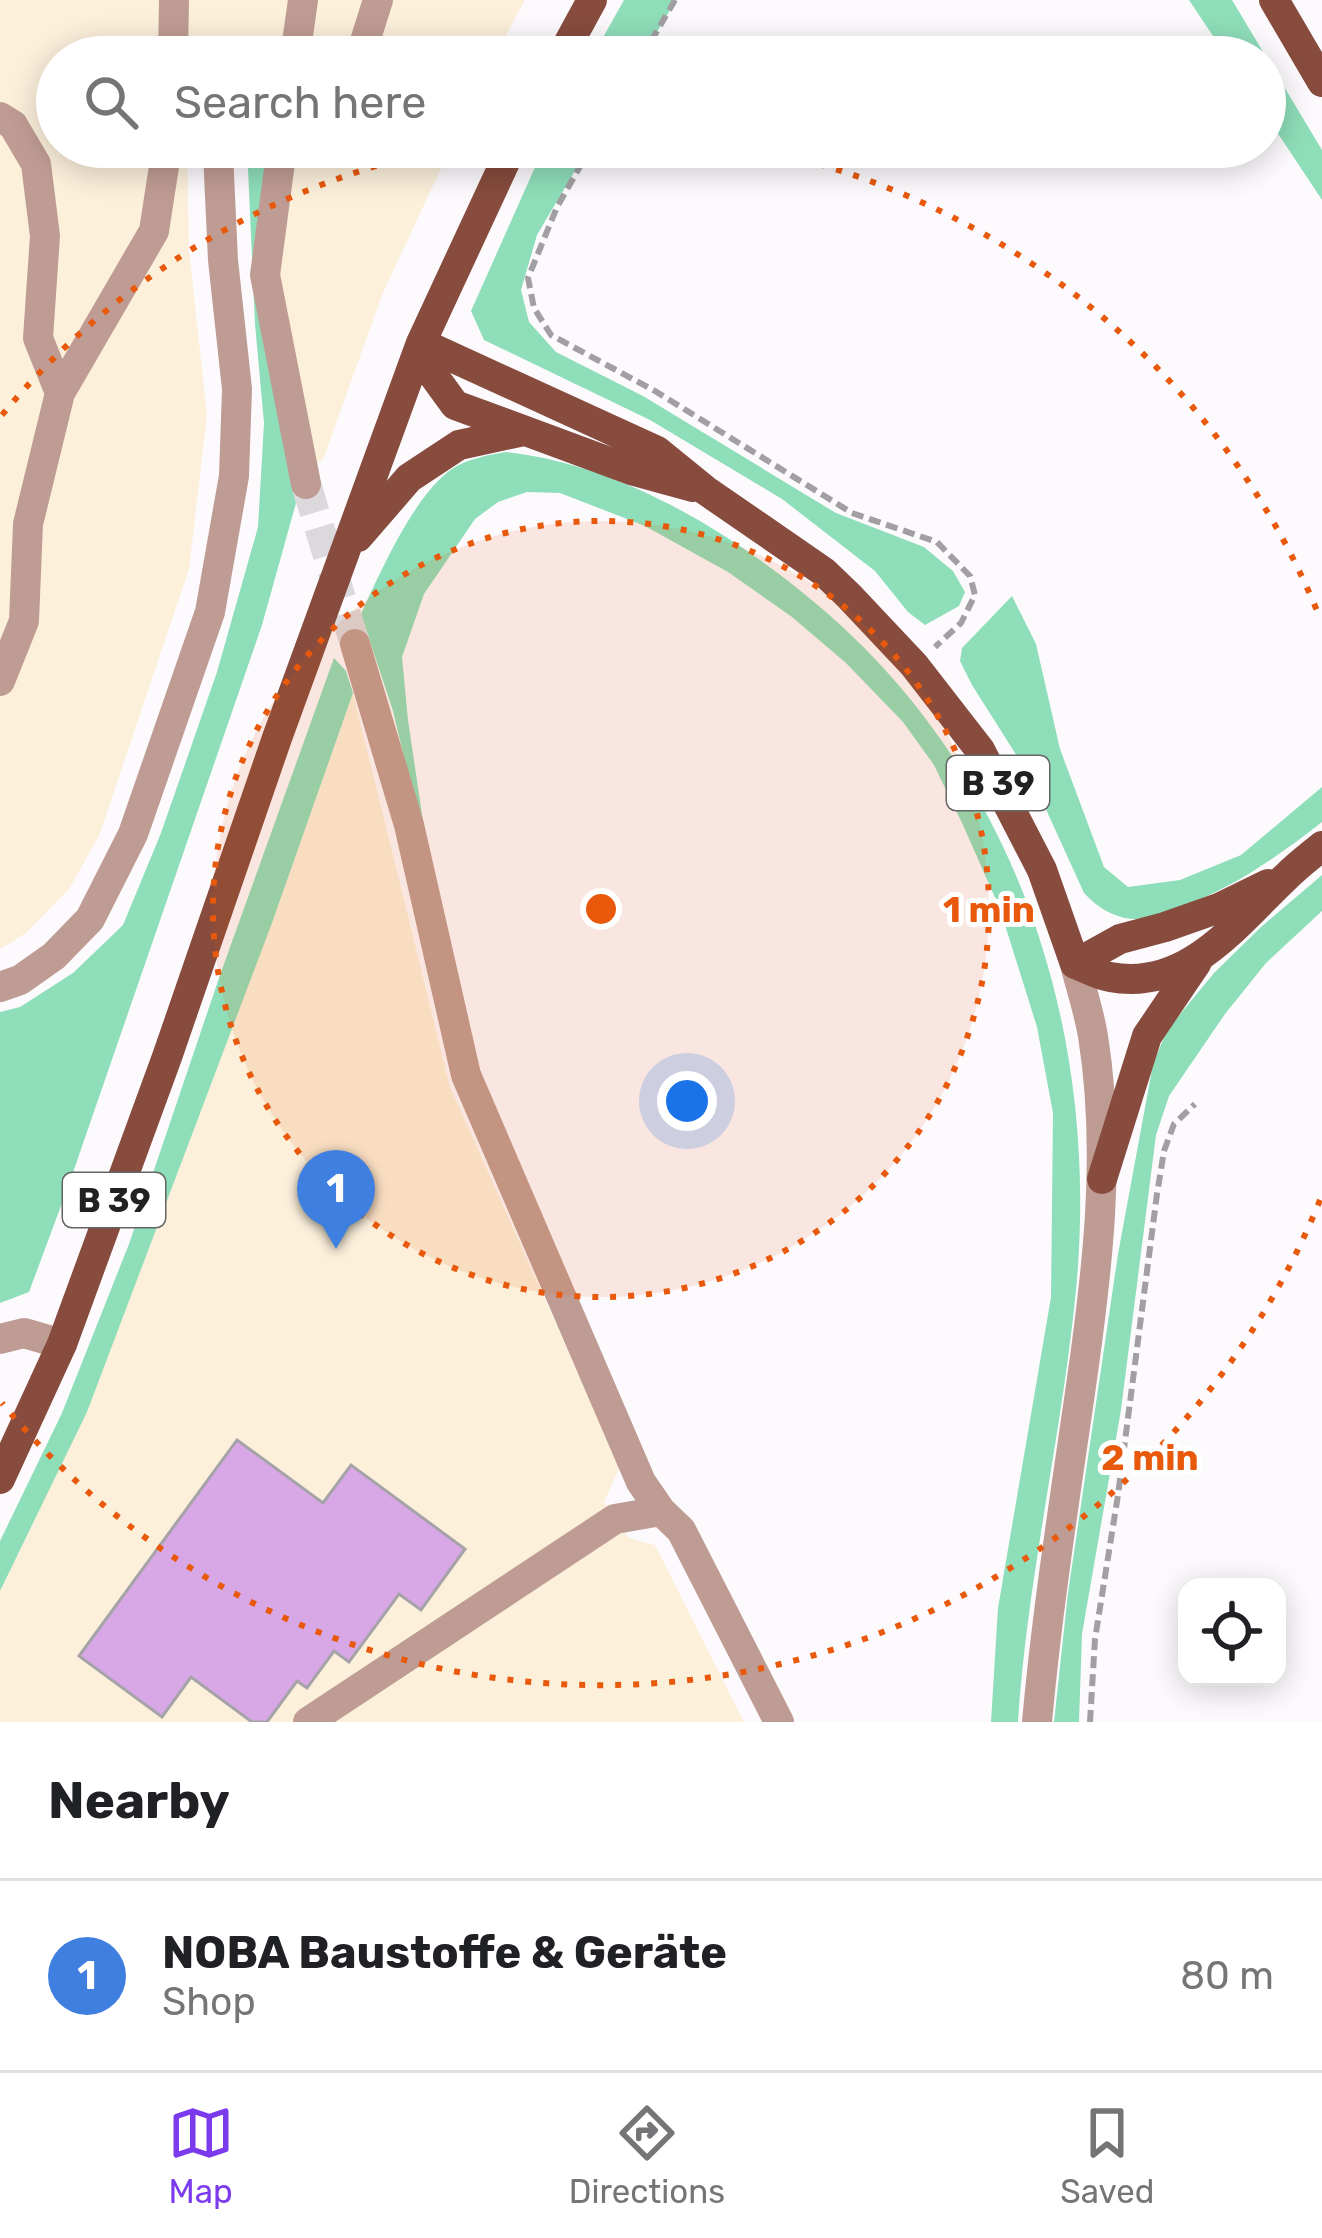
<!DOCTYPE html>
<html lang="en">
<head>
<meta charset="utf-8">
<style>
	:root { --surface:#fff; --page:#f6f6f6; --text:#202124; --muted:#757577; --line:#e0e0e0; --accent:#7c3aed }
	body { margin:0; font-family:Rubik,sans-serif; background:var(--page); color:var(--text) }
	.controls { position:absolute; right:36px; bottom:36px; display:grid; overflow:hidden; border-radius:24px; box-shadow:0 6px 30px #0003 }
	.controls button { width:108px; height:108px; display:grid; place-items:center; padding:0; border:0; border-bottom:3px solid var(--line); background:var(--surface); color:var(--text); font:60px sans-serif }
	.you { position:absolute; left:687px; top:1101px; width:42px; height:42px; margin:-30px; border:9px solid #fff; border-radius:50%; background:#1a73e8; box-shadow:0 0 0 18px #1a73e833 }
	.badge { display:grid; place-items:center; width:78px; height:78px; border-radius:50%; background:var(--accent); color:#fff; font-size:39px; font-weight:700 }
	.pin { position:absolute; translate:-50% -99px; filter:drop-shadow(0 3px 6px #0008) }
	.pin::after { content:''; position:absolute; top:63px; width:42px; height:36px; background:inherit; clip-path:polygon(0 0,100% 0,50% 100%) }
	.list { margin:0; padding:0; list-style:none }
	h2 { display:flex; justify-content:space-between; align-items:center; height:156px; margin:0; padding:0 48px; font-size:51px }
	h2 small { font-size:39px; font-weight:400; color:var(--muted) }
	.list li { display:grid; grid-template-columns:78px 1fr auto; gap:36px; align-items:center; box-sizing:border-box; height:192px; padding:0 48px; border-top:3px solid var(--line) }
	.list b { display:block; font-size:45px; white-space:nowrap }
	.list p { margin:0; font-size:39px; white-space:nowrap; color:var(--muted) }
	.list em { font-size:39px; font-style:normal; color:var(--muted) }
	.icon { flex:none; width:66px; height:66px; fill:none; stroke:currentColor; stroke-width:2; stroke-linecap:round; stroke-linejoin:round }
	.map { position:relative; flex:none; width:1322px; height:1722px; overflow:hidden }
	.search { position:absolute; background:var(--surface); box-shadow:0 6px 30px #0003; left:36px; right:36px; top:36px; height:132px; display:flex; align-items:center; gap:30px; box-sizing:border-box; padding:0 42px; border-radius:66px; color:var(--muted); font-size:45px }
	.sheet { height:348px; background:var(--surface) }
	nav { display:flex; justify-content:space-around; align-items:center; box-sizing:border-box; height:168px; border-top:3px solid var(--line); background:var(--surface); font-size:33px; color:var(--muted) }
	nav a { display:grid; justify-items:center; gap:6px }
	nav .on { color:var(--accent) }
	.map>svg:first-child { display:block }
</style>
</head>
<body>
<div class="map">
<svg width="1322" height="1722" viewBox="0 0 1322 1722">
	<rect width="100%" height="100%" fill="#fdfafe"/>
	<path fill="#fcf0db" d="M0,0H525L494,57H57V147H187L189,250L207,415L189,569L99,836L69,889L26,933L0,949Z
		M290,147H451L382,295L324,457L294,490L272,275Z
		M353,693L450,1087L620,1467L604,1502L629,1538L655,1545L744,1722H0V1589L272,923Z"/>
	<path fill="#8fdeba" d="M624,0H676L642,57H592Z
		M1189,0H1232L1322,150V200L1265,114V57H1227Z
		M247,147H274L265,340L296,503L262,625L68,1187L29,1292L0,1303V1012L20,1007L73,973L123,925L161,833L217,672L258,527L264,423L255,324Z
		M544,147H589L537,235L521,290L529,322L556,352L643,396L836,513L924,547L953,571L965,592L959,606L925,625L908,612L875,571L782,499L650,420L484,340L471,311Z
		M506,452C624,465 738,536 826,612C1026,786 1104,1050 1074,1309C1059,1447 1027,1583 1018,1722H991L998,1608L1051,1297L1053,1113L1037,1027L1000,909L963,825L934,765L903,722L846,663L792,617L728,572L645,526L560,493L527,492L498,502L475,519L424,594L402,657L408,720L429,862L393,711L361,614C380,573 414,495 452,469C467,459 488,455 506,452Z
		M1012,596L1036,644L1060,749L1104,867L1128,887L1180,880L1241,855L1322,787V822C1277,857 1232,889 1178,908C1164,913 1148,920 1132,919C1112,917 1097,907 1084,893L1034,783L972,685L960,661L962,648Z
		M334,658L346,671L353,693L272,923L87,1412L0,1591V1541L62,1413L129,1244L220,975Z
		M1322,875V911L1266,963L1225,1014L1169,1096L1156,1135L1121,1410L1082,1634L1079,1722H1054L1068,1593L1118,1254L1153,1064L1167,1030L1214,973L1261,927Z"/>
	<path fill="#d7a8e5" stroke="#a6a3a8" stroke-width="3" d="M237,1440L323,1503L351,1465L465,1549L421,1610L399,1594L349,1662L334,1651L307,1688L297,1681L267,1722H252L191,1677L162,1717L79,1656Z"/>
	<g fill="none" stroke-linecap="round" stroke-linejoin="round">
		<path stroke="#dcd9dd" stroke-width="30" stroke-dasharray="30 15" stroke-linecap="butt" d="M306,484L355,644"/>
		<path stroke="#a19fa2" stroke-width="6" stroke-dasharray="12 6" stroke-linecap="butt" d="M642,57L675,0
			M591,147L557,207L528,278L534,308L551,335L655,391L852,513L937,542L970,576L975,595L961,623L935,647
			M1090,1722L1095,1639L1118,1495L1157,1194L1164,1151L1174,1124L1195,1104"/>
		<path stroke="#bf9c93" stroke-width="30" d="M173,57L174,0
			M295,57L303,0
			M360,57L378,0
			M0,117L13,125L36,164L45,236L38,338L60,393
			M282,147L265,275L306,484
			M355,644L409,825L466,1075L641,1482L661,1511L681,1530L779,1722
			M0,681L24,621L28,524L60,393L154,231L167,147
			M0,987L20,980L54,956L90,919L133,834L210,612L234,476L237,389L223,260L218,153L222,147
			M0,1339L24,1333L62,1344
			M308,1722L615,1519L661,1511
			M1037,1722C1047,1612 1064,1503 1080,1393C1097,1275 1112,1155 1093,1036C1089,1012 1081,988 1075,964"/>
		<path stroke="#874c3e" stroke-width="30" d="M1274,0L1322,82
			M561,57L592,0
			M421,343L657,451L705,490L824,572L849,596L914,665L980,750L1042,870L1075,964
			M421,343L431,372L455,405L631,470L693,487
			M358,537L409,478L459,445L524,431
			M1075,964C1086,968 1098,975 1110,977C1187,992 1237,923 1287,876C1298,865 1310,856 1322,846
			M1075,964L1120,939L1165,927L1219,908L1268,884
			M1102,1179L1147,1036L1197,962
			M0,1479L62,1344L167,1057L277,738L421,343L512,147"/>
	</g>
	<circle cx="601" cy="909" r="388" fill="#e8590c" fill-opacity=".12"/>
	<g fill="none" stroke="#e8590c" stroke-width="6" stroke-dasharray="6 12">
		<circle cx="601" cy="909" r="388"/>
		<path d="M1320 1200A776 776 0 0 1 2 1403M2 415A776 776 0 0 1 453 147M749 147A776 776 0 0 1 1320 618"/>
	</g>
	<g text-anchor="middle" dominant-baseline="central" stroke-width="10" stroke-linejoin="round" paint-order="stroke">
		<g fill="#fff" stroke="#646464" stroke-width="3">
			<rect x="947" y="756" width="102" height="54" rx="9"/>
			<rect x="63" y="1173" width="102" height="54" rx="9"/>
		</g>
		<g font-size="33" font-weight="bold" fill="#222122">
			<text x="998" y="783">B 39</text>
			<text x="114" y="1200">B 39</text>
		</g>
	</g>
	<circle cx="601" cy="909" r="18" fill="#e8590c" stroke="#fff" stroke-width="6"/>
	<g font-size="36" text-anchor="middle" font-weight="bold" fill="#e8590c" stroke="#fff" stroke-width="10" stroke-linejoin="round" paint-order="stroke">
		<text x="989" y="922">1 min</text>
		<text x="1150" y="1470">2 min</text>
	</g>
</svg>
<div class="controls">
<button><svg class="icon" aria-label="locate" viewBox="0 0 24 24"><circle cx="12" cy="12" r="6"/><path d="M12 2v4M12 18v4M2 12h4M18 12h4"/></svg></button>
</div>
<div class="you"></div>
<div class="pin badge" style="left:336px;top:1249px;background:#3f7fe0">1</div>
<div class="search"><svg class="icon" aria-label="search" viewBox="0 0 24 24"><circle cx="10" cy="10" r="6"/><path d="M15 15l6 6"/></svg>Search here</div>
</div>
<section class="sheet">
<h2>Nearby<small></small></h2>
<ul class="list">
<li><span class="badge" style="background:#3f7fe0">1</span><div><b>NOBA Baustoffe &amp; Geräte</b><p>Shop</p></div><em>80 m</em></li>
</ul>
</section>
<nav>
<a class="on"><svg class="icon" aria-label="map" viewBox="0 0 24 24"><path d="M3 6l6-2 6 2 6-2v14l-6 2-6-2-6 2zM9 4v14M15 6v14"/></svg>Map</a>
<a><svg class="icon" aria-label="directions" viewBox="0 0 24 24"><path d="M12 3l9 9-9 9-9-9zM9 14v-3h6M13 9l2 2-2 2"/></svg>Directions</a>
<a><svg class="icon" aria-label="saved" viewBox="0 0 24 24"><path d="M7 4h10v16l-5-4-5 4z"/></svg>Saved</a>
</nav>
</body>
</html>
